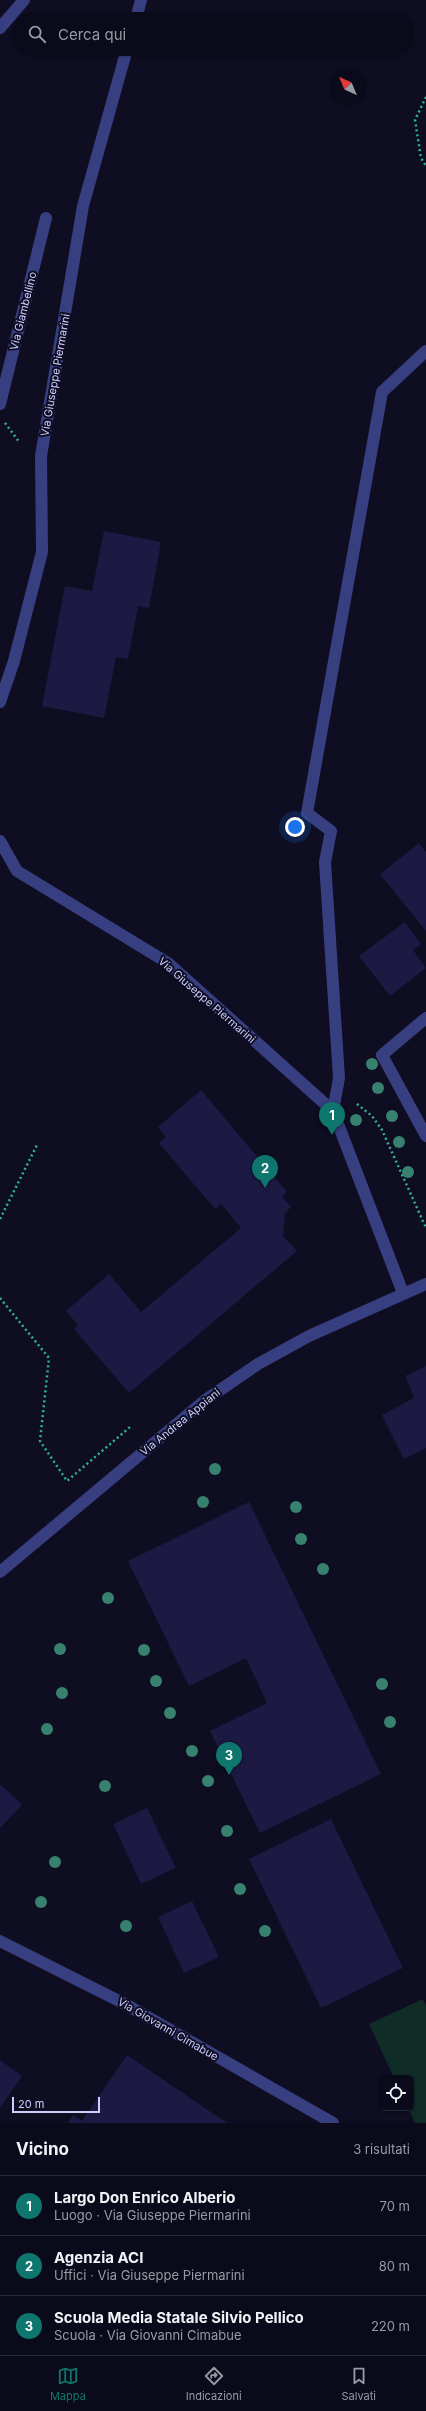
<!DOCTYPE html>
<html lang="it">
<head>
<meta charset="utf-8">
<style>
	:root { --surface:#0a0a1a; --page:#181827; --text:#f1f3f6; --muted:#999aa2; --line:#2a2b39; --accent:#0f766e }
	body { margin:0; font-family:Inter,sans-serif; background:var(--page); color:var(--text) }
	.controls { position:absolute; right:12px; bottom:12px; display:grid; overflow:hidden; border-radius:6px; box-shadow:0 1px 3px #0004 }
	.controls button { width:36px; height:36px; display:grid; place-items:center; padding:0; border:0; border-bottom:1px solid var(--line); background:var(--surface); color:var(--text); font:20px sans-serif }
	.compass { position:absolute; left:330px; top:68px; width:36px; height:36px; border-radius:50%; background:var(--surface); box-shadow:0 1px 3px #0004; rotate:316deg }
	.scale { position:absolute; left:12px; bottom:10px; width:88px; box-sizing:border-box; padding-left:4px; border:2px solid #cecfff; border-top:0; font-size:11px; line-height:14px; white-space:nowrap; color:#cecfff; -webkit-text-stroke:3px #0e0d22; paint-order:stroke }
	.you { position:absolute; left:295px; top:827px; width:14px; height:14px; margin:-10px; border:3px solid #fff; border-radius:50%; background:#1a73e8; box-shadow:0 0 0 6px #1a73e833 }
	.badge { display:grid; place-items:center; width:26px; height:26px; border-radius:50%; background:var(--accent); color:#fff; font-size:13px; font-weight:700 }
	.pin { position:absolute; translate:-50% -33px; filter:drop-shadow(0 1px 2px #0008) }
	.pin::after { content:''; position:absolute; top:21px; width:14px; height:12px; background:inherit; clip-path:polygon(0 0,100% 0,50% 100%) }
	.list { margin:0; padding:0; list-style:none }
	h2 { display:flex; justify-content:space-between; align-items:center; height:52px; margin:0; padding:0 16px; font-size:17px }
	h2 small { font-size:13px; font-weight:400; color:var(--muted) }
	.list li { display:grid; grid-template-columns:26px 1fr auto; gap:12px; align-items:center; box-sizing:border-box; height:60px; padding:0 16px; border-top:1px solid var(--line) }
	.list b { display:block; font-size:15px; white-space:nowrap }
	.list p { margin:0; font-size:13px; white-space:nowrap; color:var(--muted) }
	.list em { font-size:13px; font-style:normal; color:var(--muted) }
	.icon { flex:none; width:22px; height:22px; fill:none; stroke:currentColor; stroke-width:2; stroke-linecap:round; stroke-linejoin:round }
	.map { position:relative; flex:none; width:426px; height:2123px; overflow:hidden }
	.search { position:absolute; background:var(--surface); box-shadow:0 1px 3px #0004; left:12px; right:12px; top:12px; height:44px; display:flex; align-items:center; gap:10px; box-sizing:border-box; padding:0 14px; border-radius:22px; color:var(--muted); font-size:15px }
	.sheet { height:232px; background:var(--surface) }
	nav { display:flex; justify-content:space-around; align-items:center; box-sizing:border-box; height:56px; border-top:1px solid var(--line); background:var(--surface); font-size:11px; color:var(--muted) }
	nav a { display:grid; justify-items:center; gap:2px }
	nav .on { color:var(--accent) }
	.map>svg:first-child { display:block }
</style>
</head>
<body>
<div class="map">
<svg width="426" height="2123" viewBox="0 0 426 2123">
	<rect width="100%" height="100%" fill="#0e0d22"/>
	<path fill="#102c27" d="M423,1999L426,2006V2123H415L408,2108H411V2078H394L369,2024Z"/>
	<path fill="#1c1943" d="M104,531L161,542L149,608L138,606L128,659L116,657L104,718L42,706L65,586L92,591Z
		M419,843L426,852V931L380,874Z
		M405,922L421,944L413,950L426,968L390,996L359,956Z
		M201,1090L287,1192L282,1197L291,1207L285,1213L283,1236L297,1251L129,1393L74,1329L78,1325L66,1311L109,1274L141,1312L241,1228L221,1204L215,1209L159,1143L166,1137L158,1127Z
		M426,1366V1448L404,1459L382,1415L414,1398L405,1376Z
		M249,1502L381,1774L260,1833L210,1731L267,1703L246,1658L189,1686L128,1561Z
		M0,1784L22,1805L0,1828Z
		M147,1808L176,1868L141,1884L113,1824Z
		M331,1819L403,1968L321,2008L249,1859Z
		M192,1901L219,1957L184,1973L158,1917Z
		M127,2055L227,2123H68L73,2115L82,2121Z
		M0,2060L22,2076L0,2108Z"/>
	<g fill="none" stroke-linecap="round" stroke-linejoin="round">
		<path stroke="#2db49a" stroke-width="2.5" stroke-dasharray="2 3" stroke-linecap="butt" d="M426,97L415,120L421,158L426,166
			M5,423L20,443
			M357,1104L372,1116L382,1130L426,1228
			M0,1219L37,1145
			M0,1298L49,1358L40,1441L67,1481L130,1427"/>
		<path stroke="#383f81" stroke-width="12" d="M136,19L141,0
			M0,28L24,0
			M0,404L46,218
			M0,702L14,661L42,552L41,456L83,206L127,49
			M0,841L17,871L168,963L333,1111L403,1293
			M426,1018L382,1055L426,1136
			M333,1111L339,1078L325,862L331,831L307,813L382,392L426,351
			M0,1572L204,1401L258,1364L309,1336L426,1284
			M0,1941L125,2004L333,2123"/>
	</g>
	<g fill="#37816e">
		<circle cx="372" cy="1064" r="6"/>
		<circle cx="378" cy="1088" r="6"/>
		<circle cx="392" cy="1116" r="6"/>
		<circle cx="356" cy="1120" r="6"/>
		<circle cx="399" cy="1142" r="6"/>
		<circle cx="408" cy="1172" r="6"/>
		<circle cx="215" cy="1469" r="6"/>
		<circle cx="203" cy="1502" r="6"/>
		<circle cx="296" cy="1507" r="6"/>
		<circle cx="301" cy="1539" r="6"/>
		<circle cx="323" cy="1569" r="6"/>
		<circle cx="108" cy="1598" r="6"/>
		<circle cx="60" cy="1649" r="6"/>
		<circle cx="144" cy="1650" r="6"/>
		<circle cx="156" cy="1681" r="6"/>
		<circle cx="382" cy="1684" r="6"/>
		<circle cx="62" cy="1693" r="6"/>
		<circle cx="170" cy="1713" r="6"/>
		<circle cx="390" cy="1722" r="6"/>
		<circle cx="47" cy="1729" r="6"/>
		<circle cx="192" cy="1751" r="6"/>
		<circle cx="208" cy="1781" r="6"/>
		<circle cx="105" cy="1786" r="6"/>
		<circle cx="227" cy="1831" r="6"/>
		<circle cx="55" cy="1862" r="6"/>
		<circle cx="240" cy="1889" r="6"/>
		<circle cx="41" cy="1902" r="6"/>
		<circle cx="126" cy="1926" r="6"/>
		<circle cx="265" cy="1931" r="6"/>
	</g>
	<g text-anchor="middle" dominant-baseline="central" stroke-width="4" stroke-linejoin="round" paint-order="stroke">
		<g font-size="11" fill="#cecfff" stroke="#0e0d22">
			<text transform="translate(23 311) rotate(-76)">Via Giambellino</text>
			<text transform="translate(55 375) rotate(-80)">Via Giuseppe Piermarini</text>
			<text transform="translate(207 1000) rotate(41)">Via Giuseppe Piermarini</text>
			<text transform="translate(180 1422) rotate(-39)">Via Andrea Appiani</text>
			<text transform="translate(168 2029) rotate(30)">Via Giovanni Cimabue</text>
		</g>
	</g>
</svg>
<div class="controls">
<button><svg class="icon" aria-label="locate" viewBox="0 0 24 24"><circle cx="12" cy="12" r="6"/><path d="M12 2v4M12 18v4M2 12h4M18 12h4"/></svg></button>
</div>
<svg class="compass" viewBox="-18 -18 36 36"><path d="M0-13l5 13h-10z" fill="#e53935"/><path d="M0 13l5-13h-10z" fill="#999aa2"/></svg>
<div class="scale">20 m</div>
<div class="you"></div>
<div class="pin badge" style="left:332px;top:1135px">1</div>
<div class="pin badge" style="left:265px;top:1188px">2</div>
<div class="pin badge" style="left:229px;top:1775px">3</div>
<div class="search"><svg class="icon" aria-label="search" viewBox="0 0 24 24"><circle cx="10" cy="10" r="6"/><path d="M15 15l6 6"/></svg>Cerca qui</div>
</div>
<section class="sheet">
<h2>Vicino<small>3 risultati</small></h2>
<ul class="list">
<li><span class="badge">1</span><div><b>Largo Don Enrico Alberio</b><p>Luogo · Via Giuseppe Piermarini</p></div><em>70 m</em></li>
<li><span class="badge">2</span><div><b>Agenzia ACI</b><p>Uffici · Via Giuseppe Piermarini</p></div><em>80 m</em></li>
<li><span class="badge">3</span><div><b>Scuola Media Statale Silvio Pellico</b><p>Scuola · Via Giovanni Cimabue</p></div><em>220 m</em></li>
</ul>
</section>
<nav>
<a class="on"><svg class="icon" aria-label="map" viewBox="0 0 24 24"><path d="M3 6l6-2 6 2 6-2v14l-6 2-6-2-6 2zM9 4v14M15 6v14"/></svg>Mappa</a>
<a><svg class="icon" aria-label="directions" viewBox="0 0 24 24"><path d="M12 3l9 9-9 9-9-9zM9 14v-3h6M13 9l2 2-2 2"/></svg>Indicazioni</a>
<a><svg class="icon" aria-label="saved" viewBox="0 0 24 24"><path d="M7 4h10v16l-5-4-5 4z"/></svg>Salvati</a>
</nav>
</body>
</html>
